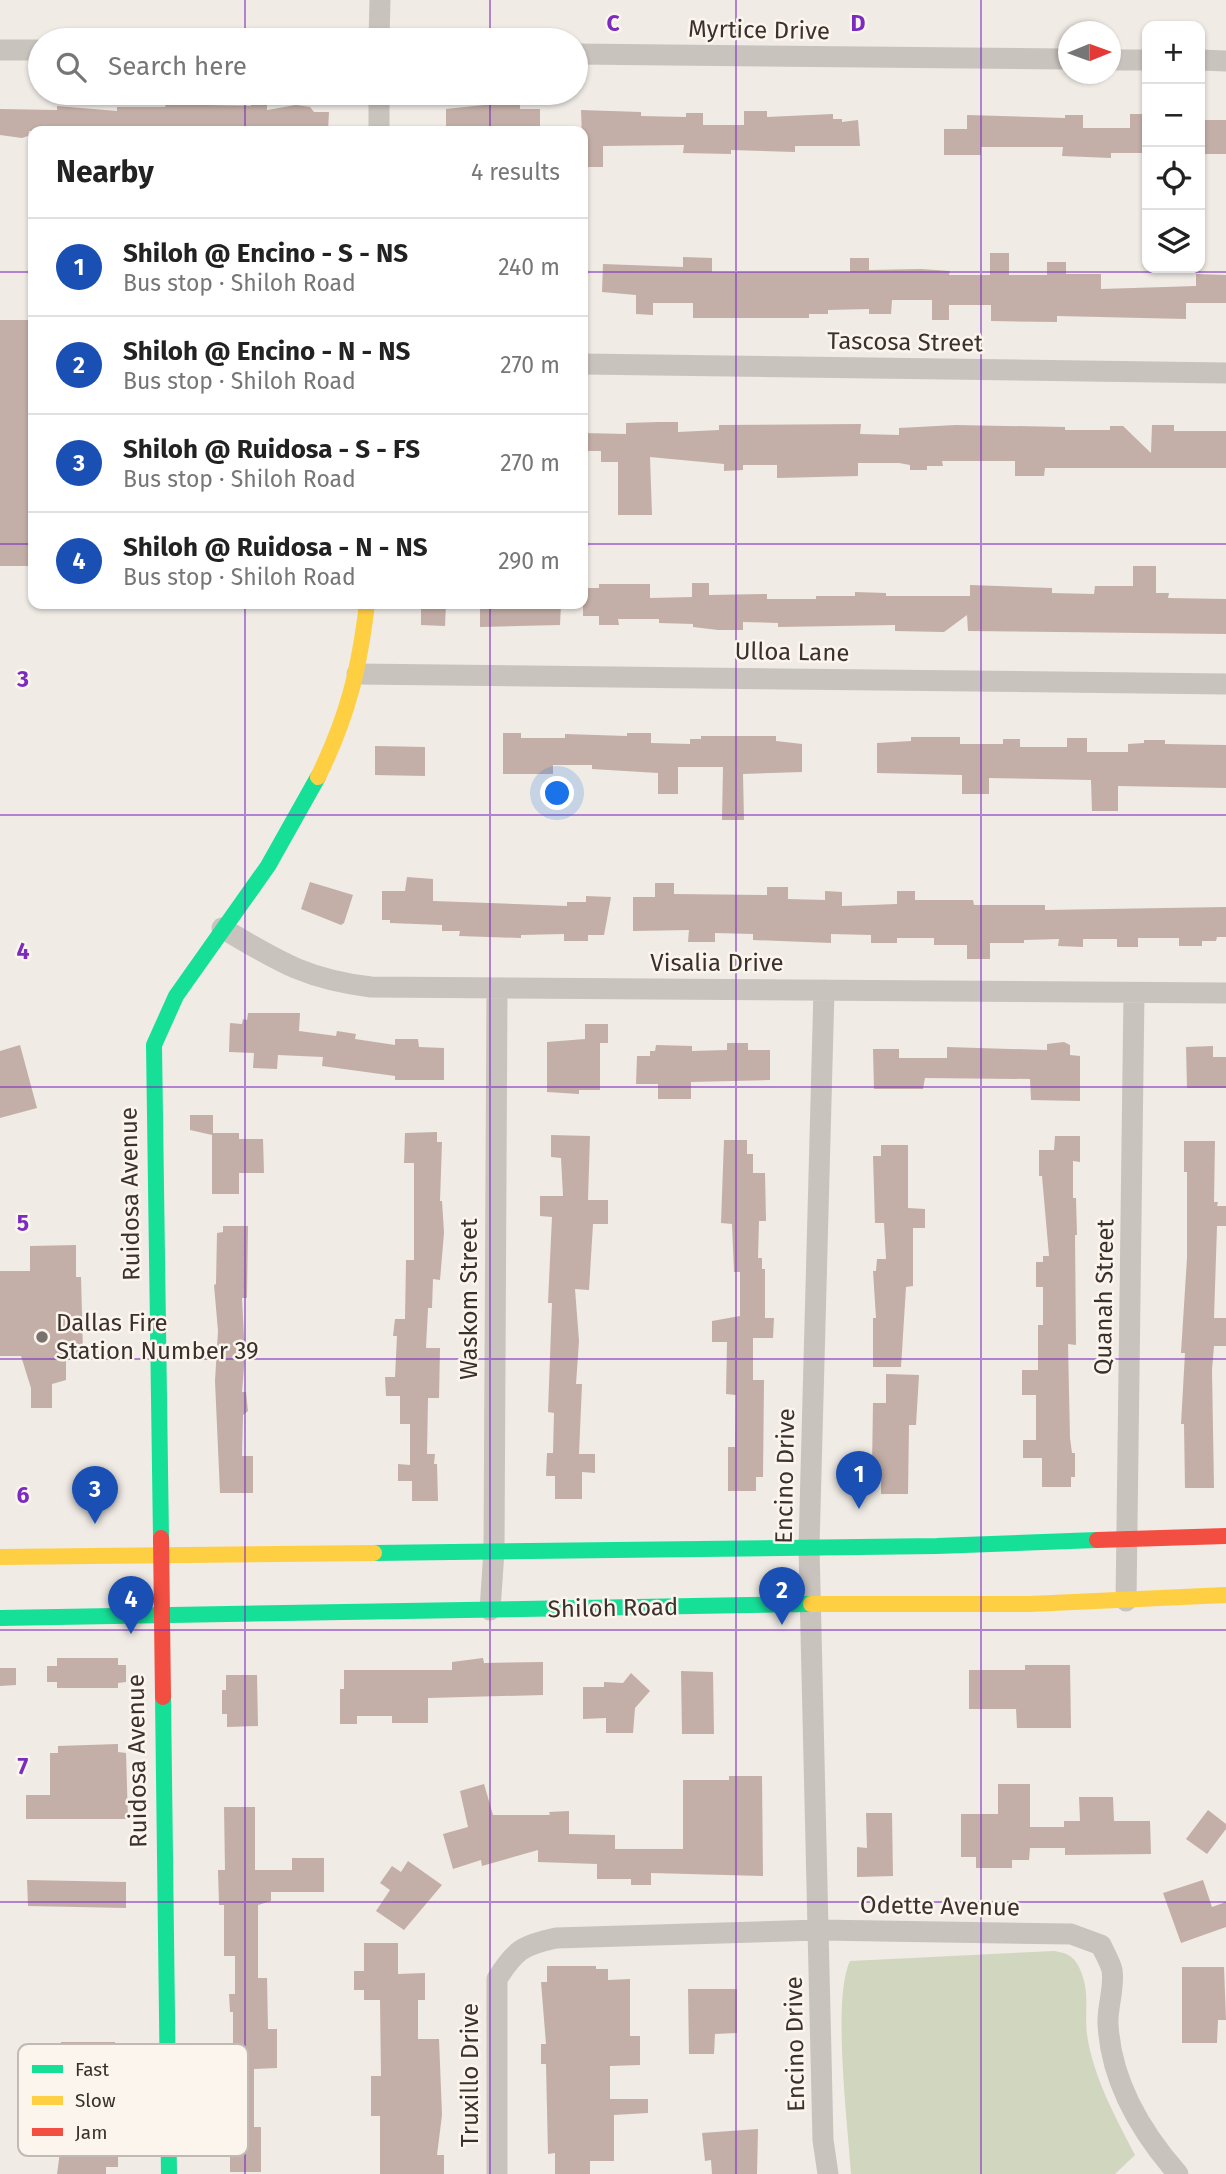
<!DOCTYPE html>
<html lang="en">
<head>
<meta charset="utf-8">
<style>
	:root { --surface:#fff; --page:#f2f2f2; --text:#222; --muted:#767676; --line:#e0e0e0; --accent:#7a716c }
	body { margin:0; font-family:"Fira Sans",sans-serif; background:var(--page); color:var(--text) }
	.controls { position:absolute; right:21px; top:21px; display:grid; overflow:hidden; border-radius:14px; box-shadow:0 2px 5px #0004 }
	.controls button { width:63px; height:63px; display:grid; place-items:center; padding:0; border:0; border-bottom:2px solid var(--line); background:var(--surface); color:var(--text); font:35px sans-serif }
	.compass { position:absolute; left:1058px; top:21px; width:63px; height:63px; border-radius:50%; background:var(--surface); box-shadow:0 2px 5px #0004; rotate:89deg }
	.you { position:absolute; left:558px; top:794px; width:24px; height:24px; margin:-18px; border:5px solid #fff; border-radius:50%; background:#1a73e8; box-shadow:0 0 0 10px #1a73e833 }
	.badge { display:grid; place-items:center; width:46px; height:46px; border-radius:50%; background:var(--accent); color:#fff; font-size:23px; font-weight:700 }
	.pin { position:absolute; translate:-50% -58px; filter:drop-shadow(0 2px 4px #0008) }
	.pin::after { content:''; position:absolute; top:37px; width:24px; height:21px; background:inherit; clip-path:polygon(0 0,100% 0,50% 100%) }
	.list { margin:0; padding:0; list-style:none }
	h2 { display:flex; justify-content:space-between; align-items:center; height:91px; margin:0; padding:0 28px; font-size:30px }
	h2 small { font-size:23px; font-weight:400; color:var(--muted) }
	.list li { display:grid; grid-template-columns:46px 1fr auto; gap:21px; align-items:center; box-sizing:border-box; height:98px; padding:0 28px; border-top:2px solid var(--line) }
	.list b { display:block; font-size:26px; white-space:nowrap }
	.list p { margin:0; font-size:23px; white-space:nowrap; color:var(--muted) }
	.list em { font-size:23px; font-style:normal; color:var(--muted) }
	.icon { flex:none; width:38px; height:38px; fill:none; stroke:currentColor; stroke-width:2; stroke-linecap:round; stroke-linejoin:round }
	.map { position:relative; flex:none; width:1226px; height:2174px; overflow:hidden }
	.search { position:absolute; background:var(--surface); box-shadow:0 2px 5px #0004; left:28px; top:28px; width:560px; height:77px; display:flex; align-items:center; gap:18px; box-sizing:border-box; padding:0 24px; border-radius:38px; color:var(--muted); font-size:26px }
	.panel { position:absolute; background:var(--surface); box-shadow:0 2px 5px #0004; left:28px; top:126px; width:560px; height:483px; border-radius:14px }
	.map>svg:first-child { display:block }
</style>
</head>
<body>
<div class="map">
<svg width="1226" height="2174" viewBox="0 0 1226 2174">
	<rect width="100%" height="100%" fill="#f0ebe5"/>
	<path fill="#d1d6bf" d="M1054,1951C1066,1953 1073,1955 1079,1967C1091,1993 1084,2009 1087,2035C1094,2079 1115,2116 1135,2155L1115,2174H851C848,2127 832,1998 850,1961Z"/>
	<path fill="#c3afa7" d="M178,97H195V103L205,105L251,106V98L267,97V110L296,105L310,107L314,112H329L328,131H29L28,136L22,138L0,135V109L57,110V106L117,111V107H165L166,103H177Z
		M494,104H520V109H540V131H446V109Z
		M581,110L641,112V116L686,117V113H703V125H744V111H767V117L833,114V119H842V122L858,120L860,146H795V152L731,150V154L683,153L684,145L603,146V167H583Z
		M1130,114H1147V153H1111V158L1062,156L1063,147H981V155H944V129H967V115L1065,118V115H1083V128H1130Z
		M1200,120H1226V154H1200Z
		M990,253H1009V275H1047V262H1066V274H1101V289L1196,286V274L1226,275V303H1186V319L1057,316V322L991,321V305H949V320H932V300H892L891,314H869V309L828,310V314H809V318H693V303H653V315L636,314V295L602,292L603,264L683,267V257L712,258V272H850V258H869V270L921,269L950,271L949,275H990Z
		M0,320H33V566H0Z
		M659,422H678V432L719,430V425L861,424L860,434L899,435V428L956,425L1065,427V430H1110V426H1123L1151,453L1152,425H1174V431H1226V468H1045L1044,476H1015V461H942L943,466H927V470H910V465L899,463H858V476L777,478V465H743V470L724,471V464L650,457L652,515H618V462H601V451H583V433L626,434V423Z
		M1133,566H1156V593H1169L1168,598L1226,599V634L968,631L967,615L944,632L895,631V625L778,627V623L743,622V630H718L693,627V624L659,623V619H618L619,625H599V616H583V588H599V584H650V598L692,597V583H709V595L767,594V599H816V596H855V592L886,593V596H970V585L1052,588V593L1094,594L1095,586H1133Z
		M421,604H446L445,626L421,625Z
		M480,604H561L560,625L480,627Z
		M503,733H521V738H565V734L627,736V733H651V743L690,744V739H701V736H776V741L802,744V772L743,774L744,820H722L723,767H678V794H658V773L592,769V765H553V774H503Z
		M911,737H960V744H1003V739H1020V747H1067V738H1087V752H1128V744L1144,743V740H1165V744L1226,745V788L1118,786V811H1092L1091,780L989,778V794H962V775L877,773V743L911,741Z
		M375,746L425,747V776L375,775Z
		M407,877L433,879V901L567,906V902H586V896L611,897L604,935H588V941H564V934L521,935V938L459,936L460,931H442V925L390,923V920H382V891H405Z
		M310,882L353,895L344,923L341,925L301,909Z
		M655,883H674V894L767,895V887H788V899L825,900V891L842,892V906L897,904V891H915V900H973L974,905H1045V910L1226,907V937H1217L1216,941H1202V946H1179V938H1138V947H1117V939H1083V947L1058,946L1059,939L1024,940V943H990V959H967V945H934V938H897V943H871V935L831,934V943L753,940V934L715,933V942H688L689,930L633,931V897H655Z
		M248,1013H300L299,1031L336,1036L337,1031L356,1034L355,1039L395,1045V1039H418L419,1047L444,1048V1080H395V1076L322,1066L323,1057L278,1055L277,1069L253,1068L254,1053L229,1052L230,1023L242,1024L243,1019L247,1020Z
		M585,1024H608V1043H600V1090H579V1094L547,1092V1042L585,1039Z
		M1064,1042L1070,1045V1055L1080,1056V1101L1031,1100L1030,1079L925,1078L923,1089H874L873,1049H899V1058H947V1047L1047,1050V1044Z
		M727,1043H748V1050H770V1080L691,1082V1099H658V1084H636L637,1056H650V1051H655L656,1045L692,1046V1051L727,1050Z
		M20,1045L37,1108L0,1118V1051Z
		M1213,1046V1057H1226V1088H1187L1186,1047Z
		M190,1115H213V1133H239V1139H263L264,1173H239V1194H212V1135L190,1130Z
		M437,1132V1142H442L440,1201H442L444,1233L440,1280L433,1279L432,1308H428L426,1348H440L439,1398H428L427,1454H435L434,1464H437L438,1501H412V1481H398V1464L410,1465V1424H400V1396H386L385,1377H395L397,1336H393L395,1319H405L406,1260H414V1163H404L405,1133Z
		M551,1135L590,1136L588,1200H608V1224H593L589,1290L575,1289L579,1341L576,1384H582L579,1454H595V1473L582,1472V1499H555V1476H546L547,1453H553L554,1413L548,1412L552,1303H548L552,1217L540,1216V1196H563L561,1158L551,1157Z
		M1055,1136H1080V1162L1073,1161V1198H1076L1077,1235H1075L1076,1345L1068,1344L1070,1438L1072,1453H1075V1477H1071V1487H1042V1458H1023V1440H1036V1395H1022V1370H1038V1325H1043V1287H1036V1262H1043V1256H1049L1042,1176H1039V1150H1054Z
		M724,1140H747V1154H753V1173H765L766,1221H759L758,1258H762V1269H765V1318H774L773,1338H753V1380H764L763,1477H756V1491H728V1447H735L736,1395L726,1394L727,1342H712V1321L740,1316V1272H734L732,1224L721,1223Z
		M1184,1141H1215L1214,1202H1218L1217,1206H1226V1226H1217L1214,1318H1226V1346H1214L1212,1370L1214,1488H1185L1184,1424H1181L1185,1353H1181L1187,1258V1172H1184Z
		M881,1145H908V1208L925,1209V1228H913V1286L906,1287L901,1367H873V1318H876L873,1271H876L877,1259H886L884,1223H875L873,1156H881Z
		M223,1226H248L247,1298H242L245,1355L242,1392H246L248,1411L243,1415L242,1456H253V1493H220L215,1381L218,1331L214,1285L216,1284L217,1233L223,1232Z
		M76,1245V1277H81L83,1353L66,1354V1380L52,1384V1408H31V1388L21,1356H0V1271H30V1246Z
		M886,1374L919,1375L916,1425H909L908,1494H881V1468L872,1467L873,1403H886Z
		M57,1658H118V1665H126V1682L118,1683V1688H57V1682H47V1666H57Z
		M483,1658L484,1663L543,1662V1695L428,1698V1723H392V1716H357V1724H340V1689H344V1670H452V1662Z
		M1025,1665H1070L1071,1728H1017L1016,1709H969V1670H1025Z
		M0,1668H16V1685L0,1686Z
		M681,1671L713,1672L714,1734H682Z
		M631,1673L650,1691L635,1708L633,1733H606V1718L583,1719V1687H604V1682L623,1683Z
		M226,1675H257L258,1726L227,1727V1714H222V1690H226Z
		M118,1744V1752L126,1753L128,1819H26V1795H50V1753H58V1746Z
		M729,1776H762L763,1876L651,1873V1885H631V1879H597V1864L538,1862V1850L482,1866L481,1860L453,1869L443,1834L468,1827L460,1791L484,1784L493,1815H550L549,1812L569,1811V1834L615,1835V1849H683V1780H729Z
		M998,1784H1030V1827H1064V1821H1080L1079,1797H1113L1114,1821H1150L1151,1854L1065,1855V1848H1030L1029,1860H1012V1868H976V1857H961V1814H998Z
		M224,1807H255V1870H292V1858H324V1892H271V1901L258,1905V1978H267L268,2029H277V2068L254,2069V2127H261V2172H230V2157H224V2126L229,2125V2067H224V2050H233V2012H230L229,1994H235V1956H224V1905H219L218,1870H225Z
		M1208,1810L1226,1824V1829L1207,1854L1186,1839Z
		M866,1813H892L893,1876L857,1877V1847L867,1848Z
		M408,1861L442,1885L404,1930L376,1911L390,1890L380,1883L392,1866L401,1872Z
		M27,1880L126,1882V1908L28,1906Z
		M1203,1880L1212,1907L1226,1902V1927L1181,1943L1163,1893Z
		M364,1943H398V1974L425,1973V2000H418V2039H439L442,2115L437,2155H444V2174H380V2116H371V2076H381L380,2000H364V1990H354V1971H364Z
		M547,1966H596V1969H608V1980L630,1979V2036H640V2065L610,2066V2099H648V2113L614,2115V2161H590V2174H555V2153L548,2154L546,2064H541V2044H546L541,1982H547Z
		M1182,1967H1224L1226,2020H1218L1217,2043H1182Z
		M688,1989H737V2033L715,2034L714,2054H689Z
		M61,2042H115L116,2058H105V2072H100L104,2120H116L118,2150V2167H106V2174H57L64,2123H56L57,2047H61Z
		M758,2129L757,2174H712L711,2160L705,2161L702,2133Z"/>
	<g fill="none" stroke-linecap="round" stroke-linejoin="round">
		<path stroke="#c9c3be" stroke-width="21" d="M379,40L380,0
			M0,50H40
			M576,54L1068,59
			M1110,60H1147
			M1200,60L1226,61
			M379,131V93
			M583,364L1226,373
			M357,674L1226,684
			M222,928C278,961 305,979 371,987L1226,993
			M824,990L809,1547L823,2140L828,2174
			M1126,1601L1134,993
			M490,1610L494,1551L497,988
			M497,2174V1979C515,1950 523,1945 556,1938L819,1930L1071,1934L1101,1945C1104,1952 1110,1962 1112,1970C1115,1987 1107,2007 1108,2024C1111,2082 1141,2132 1178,2174"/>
		<path stroke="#16e098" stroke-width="16" d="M161,1538L154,1045L176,996L268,866L318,777
			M374,1553L937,1546L1097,1540
			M0,1618L811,1604
			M163,1697L169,2174"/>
		<path stroke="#ffcf43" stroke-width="16" d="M318,777C348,716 359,670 367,604
			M0,1557L374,1553
			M811,1604H1030L1226,1595"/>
		<path stroke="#f24e42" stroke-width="16" d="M161,1538L163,1697
			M1097,1540L1226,1536"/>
	</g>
	<path fill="none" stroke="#7b2cbf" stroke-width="2" stroke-opacity="0.55" d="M245,0V40M490,0V40M736,0V2174M981,0V2174M245,93V131M490,93V131M0,272H33M583,272H1226M0,544H33M583,544H1226M245,604V2174M490,604V2174M0,815H1226M0,1087H1226M0,1359H1226M0,1630H1226M0,1902H1226"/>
	<circle fill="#7a716c" stroke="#fbf5ee" stroke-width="2.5" cx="42" cy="1337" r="7"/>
	<g text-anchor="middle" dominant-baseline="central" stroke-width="5" stroke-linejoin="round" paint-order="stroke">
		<g font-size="24" fill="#3b302b" stroke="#fbf5ee">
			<text transform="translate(759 30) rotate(1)">Myrtice Drive</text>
			<text transform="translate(905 342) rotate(1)">Tascosa Street</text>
			<text transform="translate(792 652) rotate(1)">Ulloa Lane</text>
			<text x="717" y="963">Visalia Drive</text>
			<text transform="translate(130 1194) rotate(-91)">Ruidosa Avenue</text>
			<text transform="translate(1104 1297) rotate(-89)">Quanah Street</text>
			<text transform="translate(469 1299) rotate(-90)">Waskom Street</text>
			<text transform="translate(785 1476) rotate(-89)">Encino Drive</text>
			<text transform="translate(613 1608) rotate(-1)">Shiloh Road</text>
			<text transform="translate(137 1761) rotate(-91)">Ruidosa Avenue</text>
			<text transform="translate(940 1906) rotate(1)">Odette Avenue</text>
			<text transform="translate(795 2044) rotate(-91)">Encino Drive</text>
			<text transform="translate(470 2075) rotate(-90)">Truxillo Drive</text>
		</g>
		<g font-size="24" fill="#3b302b" stroke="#fbf5ee" text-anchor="start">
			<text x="56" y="1323">Dallas Fire<tspan x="56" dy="28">Station Number 39</tspan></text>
		</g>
	</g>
	<rect x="18" y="2044" width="230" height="112" rx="10" fill="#fbf5ee" stroke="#c1bab4" stroke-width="2"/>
	<rect x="32" y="2065" width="31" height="8" fill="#16e098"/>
	<rect x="32" y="2096" width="31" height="9" fill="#ffcf43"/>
	<rect x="32" y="2128" width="31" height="8" fill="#f24e42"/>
	<g font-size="19" fill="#3b302b">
		<text x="75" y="2076">Fast</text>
		<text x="75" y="2107">Slow</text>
		<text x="75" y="2139">Jam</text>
	</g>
	<g font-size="23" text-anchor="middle" font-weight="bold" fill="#7b2cbf" stroke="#fbf5ee" stroke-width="5" stroke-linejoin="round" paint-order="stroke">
		<text x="613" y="31">C</text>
		<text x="858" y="31">D</text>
		<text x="23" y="687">3</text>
		<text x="23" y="959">4</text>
		<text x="23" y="1231">5</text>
		<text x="23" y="1503">6</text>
		<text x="23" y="1774">7</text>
	</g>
</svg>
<div class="controls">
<button>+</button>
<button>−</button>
<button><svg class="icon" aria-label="locate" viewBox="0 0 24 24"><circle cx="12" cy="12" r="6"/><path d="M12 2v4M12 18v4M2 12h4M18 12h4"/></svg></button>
<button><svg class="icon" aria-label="layers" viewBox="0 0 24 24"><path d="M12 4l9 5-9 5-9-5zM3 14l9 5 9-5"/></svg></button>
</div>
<svg class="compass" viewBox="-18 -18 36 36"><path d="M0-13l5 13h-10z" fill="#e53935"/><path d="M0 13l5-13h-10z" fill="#767676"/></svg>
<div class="you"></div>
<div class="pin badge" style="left:859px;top:1509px;background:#1a4fb4">1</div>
<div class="pin badge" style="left:782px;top:1625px;background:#1a4fb4">2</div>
<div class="pin badge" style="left:95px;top:1524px;background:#1a4fb4">3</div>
<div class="pin badge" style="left:131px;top:1634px;background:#1a4fb4">4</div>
<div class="search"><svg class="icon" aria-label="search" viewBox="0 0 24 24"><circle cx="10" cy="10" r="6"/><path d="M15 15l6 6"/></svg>Search here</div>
<section class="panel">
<h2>Nearby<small>4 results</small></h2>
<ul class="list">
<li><span class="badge" style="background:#1a4fb4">1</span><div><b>Shiloh @ Encino - S - NS</b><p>Bus stop · Shiloh Road</p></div><em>240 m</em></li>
<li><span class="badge" style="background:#1a4fb4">2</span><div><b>Shiloh @ Encino - N - NS</b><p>Bus stop · Shiloh Road</p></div><em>270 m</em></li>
<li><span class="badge" style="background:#1a4fb4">3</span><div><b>Shiloh @ Ruidosa - S - FS</b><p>Bus stop · Shiloh Road</p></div><em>270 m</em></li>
<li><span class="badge" style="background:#1a4fb4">4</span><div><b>Shiloh @ Ruidosa - N - NS</b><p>Bus stop · Shiloh Road</p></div><em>290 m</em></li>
</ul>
</section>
</div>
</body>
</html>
